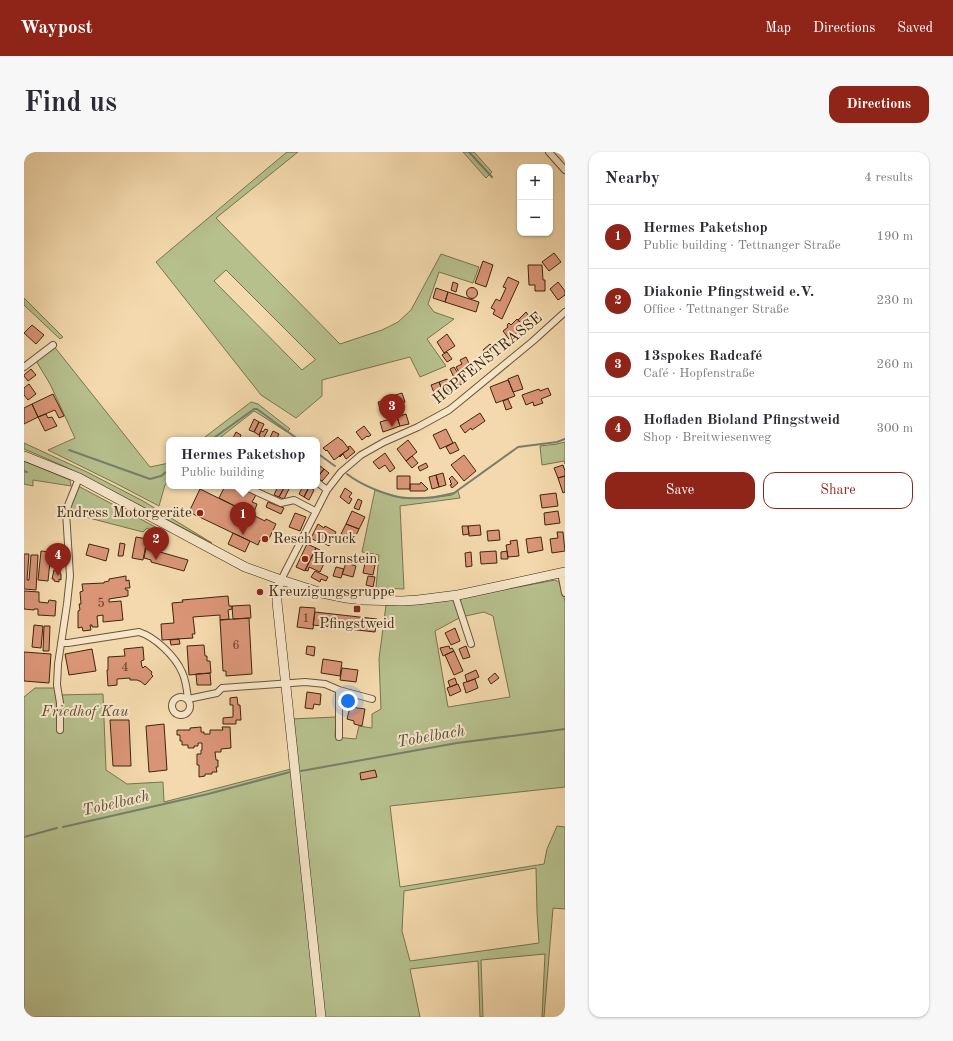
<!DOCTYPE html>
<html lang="en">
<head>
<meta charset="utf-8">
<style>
	:root { --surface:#fff; --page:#f7f7f7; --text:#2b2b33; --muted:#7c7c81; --line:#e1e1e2; --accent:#8f2418 }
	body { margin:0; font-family:"Old Standard TT",serif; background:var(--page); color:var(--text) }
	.controls { position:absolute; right:12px; top:12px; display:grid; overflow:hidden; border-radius:8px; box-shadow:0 1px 3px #0004 }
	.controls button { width:36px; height:36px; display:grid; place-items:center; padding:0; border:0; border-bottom:1px solid var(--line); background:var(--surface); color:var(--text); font:20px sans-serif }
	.you { position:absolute; left:324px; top:549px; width:14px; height:14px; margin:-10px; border:3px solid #fff; border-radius:50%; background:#1a73e8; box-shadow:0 0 0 6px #1a73e833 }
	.badge { display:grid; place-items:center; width:26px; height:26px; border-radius:50%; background:var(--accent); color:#fff; font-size:13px; font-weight:700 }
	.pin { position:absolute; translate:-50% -33px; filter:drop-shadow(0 1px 2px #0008) }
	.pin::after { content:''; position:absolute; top:21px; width:14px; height:12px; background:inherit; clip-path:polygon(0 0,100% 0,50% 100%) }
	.popup { position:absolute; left:142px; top:285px; width:154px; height:52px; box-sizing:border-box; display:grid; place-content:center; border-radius:8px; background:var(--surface); filter:drop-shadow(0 1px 3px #0005); font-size:13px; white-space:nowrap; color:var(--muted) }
	.popup b { font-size:15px; color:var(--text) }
	.popup::after { content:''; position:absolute; left:50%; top:100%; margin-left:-8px; border:8px solid transparent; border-top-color:var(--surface) }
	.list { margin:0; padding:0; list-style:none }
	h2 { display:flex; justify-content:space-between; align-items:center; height:52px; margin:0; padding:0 16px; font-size:17px }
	h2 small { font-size:13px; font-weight:400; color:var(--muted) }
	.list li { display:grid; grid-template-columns:26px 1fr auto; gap:12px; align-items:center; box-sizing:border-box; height:64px; padding:0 16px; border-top:1px solid var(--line) }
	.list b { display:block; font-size:15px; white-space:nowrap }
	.list p { margin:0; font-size:13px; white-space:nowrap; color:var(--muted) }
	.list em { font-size:13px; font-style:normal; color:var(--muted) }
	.actions { display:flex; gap:8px; padding:12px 16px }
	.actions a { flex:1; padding:9px 0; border:1px solid var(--accent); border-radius:12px; text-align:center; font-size:14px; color:var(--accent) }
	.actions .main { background:var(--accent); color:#fff }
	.map { position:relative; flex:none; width:541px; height:865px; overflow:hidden; border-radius:12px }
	header { display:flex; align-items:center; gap:24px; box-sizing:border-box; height:56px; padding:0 20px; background:var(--accent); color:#fff }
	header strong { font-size:19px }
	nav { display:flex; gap:22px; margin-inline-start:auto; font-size:14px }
	.intro { display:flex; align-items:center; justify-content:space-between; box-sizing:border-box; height:96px; padding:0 24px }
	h1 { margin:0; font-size:28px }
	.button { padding:10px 18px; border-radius:12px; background:var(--accent); color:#fff; font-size:14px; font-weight:700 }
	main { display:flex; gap:24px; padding:0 24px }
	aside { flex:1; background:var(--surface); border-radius:12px; box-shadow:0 1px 3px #0004 }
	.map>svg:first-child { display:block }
</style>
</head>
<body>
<header>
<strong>Waypost</strong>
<nav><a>Map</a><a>Directions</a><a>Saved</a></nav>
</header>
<div class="intro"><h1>Find us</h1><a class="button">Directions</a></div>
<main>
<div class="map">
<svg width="541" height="865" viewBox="0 0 541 865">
	<rect width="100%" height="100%" fill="#f3d9ad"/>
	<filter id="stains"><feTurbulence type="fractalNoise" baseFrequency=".005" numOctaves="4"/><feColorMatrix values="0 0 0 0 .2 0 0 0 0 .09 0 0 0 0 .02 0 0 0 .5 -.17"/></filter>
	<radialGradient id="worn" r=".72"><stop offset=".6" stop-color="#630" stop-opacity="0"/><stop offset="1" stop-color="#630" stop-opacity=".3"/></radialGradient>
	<path fill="#b6c08d" stroke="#7a744e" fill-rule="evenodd" d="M263,0H274L192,66L316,192L358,178L374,170L387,158L417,102L455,115L449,131L415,120L404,152L410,160L430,167L403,187L422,214L396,225L386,205L298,228V244L272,266L237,243L132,110L239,20ZM202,118L291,207V208L278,218L190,129Z
		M439,0H450L468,20L462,26Z
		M0,146L39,185L36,187L0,153Z
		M29,193L126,315L145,311V329L141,333L135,354L91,331L24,298L51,286L26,232L11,207Z
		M227,250L234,252L266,277L263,280L232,260L230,259L193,288H177Z
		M541,290V312L540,309L518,313L516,294L533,292Z
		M0,291L63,320L119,349L188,391L42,315L0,297Z
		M0,309L46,328L47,334L9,328V334L0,332Z
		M51,335H56L139,379L131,381L123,376L119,380L42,360Z
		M351,338L378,346H408L428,343L434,339L436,346L376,354L380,437L352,436L355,403L338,400Z
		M531,428L537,431L541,450V635L366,654L376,735L520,712L523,697L533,674L541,675V757L529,756L520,865H518L521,802L457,808L459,865H456L454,809L386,817L396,865H300L267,567L312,565L311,585L332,587L335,574L348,576V562L357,557L355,507L362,453L395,452L426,448ZM460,460L469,464L486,545L424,555L411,479L437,465ZM512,716L513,760L515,791L386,809L378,779L380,739Z
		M11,536H33L34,543L79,542L82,618L103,632L139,630L140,650L267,617L294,865H0V545Z"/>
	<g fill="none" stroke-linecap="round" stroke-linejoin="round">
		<path stroke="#767f6d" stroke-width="2" d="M445,0L468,25
			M187,288L230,257H233L275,288
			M45,298L126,327L137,324L145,318
			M293,301L311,314
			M0,319L3,320
			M323,322C337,333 365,345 383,346C399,347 415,345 430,341L494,295L533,290L541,287
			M277,619L433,591L541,577
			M39,675L184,642L266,620
			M0,685L33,676"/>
	</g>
	<path fill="#da9577" stroke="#3e270e" d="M530,101L537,110L525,119L518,110Z
		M459,109L469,113L462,135L451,131Z
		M504,113H518L519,128H521V139H511V133H505Z
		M484,125L495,130L478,167L469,162L471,158L467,156L472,147L476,149L482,136L479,135Z
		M429,130L434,132L432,140L427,138Z
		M534,130L541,139V143L534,148L526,137Z
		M442.5 141a5.5 5.5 0 1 1 11 0a5.5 5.5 0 1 1-11 0Z
		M412,136L424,140L421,150L409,146Z
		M424,140L455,150L452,160L421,150Z
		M502,160L508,168L500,175L494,168Z
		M493,167L500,175L485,187L479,179L484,175L483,173L485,171L487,173Z
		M8,173L20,183L12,192L0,181Z
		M423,182L431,194L420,201L413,190Z
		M466,192L472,198L464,205L459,198Z
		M423,200L428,207L423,210L418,203Z
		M442,205L448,218L437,224L432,215L438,212L436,208Z
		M430,215L440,231L434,234L426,217Z
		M7,217L12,223L4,229L0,224V223Z
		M494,223L499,237L489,240L484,227Z
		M423,227L429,241L421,244L415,230Z
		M484,228L491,244L472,251L466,235Z
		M415,230L420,243L412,246L407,233Z
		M5,232L12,242L4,248L0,243V236Z
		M524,236L527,243L517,247L519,251L510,254L509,250L502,253L498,243L515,237L516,239Z
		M378,241L381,250L367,254L365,245Z
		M29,242L40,264L35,266L31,258L14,265L8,252Z
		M484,247L488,256L482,258L479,249Z
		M362,248L364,255L356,257L354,250Z
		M8,252L14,265L0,272V256Z
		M456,261L461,269L448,278L447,276L441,281L436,274Z
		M22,262L24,266L28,265L33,274L21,279L14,265Z
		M382,262L385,272L376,274L373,265Z
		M373,265L376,274L359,280L356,270Z
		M230,267L235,270L230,280L225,278Z
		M235,270L240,272L235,283L230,280Z
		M340,274L347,283L344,285L343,284L338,288L332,280Z
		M241,277L244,278L239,287L235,284L237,279L239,280Z
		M422,277L429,291L416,297L409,283Z
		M249,279L255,282L252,288H245Z
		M212,280L217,283L215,288H208Z
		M314,285L317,288H318L325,297L310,308L303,298L302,299L299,296Z
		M384,288L393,300L382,309L373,297Z
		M431,290L435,298L426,302L422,295Z
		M326,294L331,300L322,307L319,302L316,305L315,304L325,297L324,295Z
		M361,301L371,316L366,320L361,313L355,317L349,310Z
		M440,303L452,319L440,329L427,313Z
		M388,304L394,311L388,316L382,309Z
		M402,311L404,315L396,319L394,315Z
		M539,313L541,319V324L534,326L530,316Z
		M296,314L300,317L293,326V317Z
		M300,317L305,321L298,329L293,326Z
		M419,321L422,333L415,335L412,323Z
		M412,323L415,335L408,337L405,325Z
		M373,324H386V337H373Z
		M428,324L434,331L428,336L426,333L428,332L426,330L427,329L425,327Z
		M541,324V340L539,341L534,326Z
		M397,330L404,337L401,339H386V332H396Z
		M201,334H212L232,343L228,350L233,352L229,363L195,346Z
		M254,334H261L255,345L250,343Z
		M261,334L266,335L260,347L255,345Z
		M279,334H282L285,335L280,345L275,342Z
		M285,335L290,338L285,348L280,345Z
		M321,336L328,341L325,345L328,347L325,352L316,345Z
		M176,337L241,369L242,367L252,372L243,391L236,388L234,393L165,360Z
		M532,341L534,354L518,356L516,343Z
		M334,347L338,349L335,358L330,356Z
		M244,350L260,356L257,362L242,355Z
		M328,359L341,365L335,377L322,372Z
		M534,359L536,371L521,373L520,361Z
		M271,361L282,365L276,379L265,375Z
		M294,372L300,376L301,374L312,380L305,394L296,389L295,391L287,386Z
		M322,372L335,377L329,390L316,384Z
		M456,373L457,383L445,384L444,374Z
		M438,374H444L445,382L439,383Z
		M475,378L476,388L464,389L463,379Z
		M533,380H539L541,399L528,401L526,387L534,386Z
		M209,381L226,389L221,400L204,392Z
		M112,385L123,387L119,408L108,406Z
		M517,385L519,398L504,401L502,387Z
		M493,388L495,404L484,405L482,393L487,392L486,389Z
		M96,391L101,392L99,404H94Z
		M65,392L85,397L82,409L62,403Z
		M283,392L292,396L281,419L272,415Z
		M122,396L164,408L160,419L127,410V408L120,406Z
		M292,396L296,398L294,401L303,405L296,420L285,415L284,419L281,418Z
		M17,399L27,400L24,429L14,428Z
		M472,399L473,411L457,412L456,400Z
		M483,399L484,407H477V400Z
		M447,400L448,414L442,415L441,401Z
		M0,402H5L3,428H5L7,403H14L12,438L0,437Z
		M344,403L353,404L352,408L343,407Z
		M322,411L332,414L329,425L318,422Z
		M341,411L351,413L349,423L339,421Z
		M312,415L320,417L317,426L309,424Z
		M30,418L36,419V422H37V428L35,427V430L30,429V427H28Z
		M291,419L304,425L302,429L297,427L296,430L287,425Z
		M102,424V429L105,428L106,436H101L102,438H104V444L85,447V450L97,449L99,468L79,470V463L73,464L74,475H68V473H66L67,478L59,479L58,475L54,476V459L56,458L55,452H57L56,440L59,439L58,432L80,431V430L85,429V427Z
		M344,424L351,425L349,435L342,433Z
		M0,439L15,440V450L24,451L25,448L32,449L31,464L14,463V457H10V458L0,457Z
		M204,444L205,454H208V457L204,458L205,467L196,468V463L169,465L171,482H168L169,486L138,488L137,472L150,471L148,451L159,450L158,448Z
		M226,453L227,466L209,467L208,454Z
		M276,455L291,456L289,477L273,475Z
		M291,460L353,467L351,480L289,473Z
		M225,466L228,522L202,524V519H199L196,468Z
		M10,473L19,474L17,496L8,495Z
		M20,474H26L25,499H19Z
		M431,476L436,489L427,493L421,481Z
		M155,487L156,492L147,493L146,488Z
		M180,493L181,504H183V509H186L187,521L165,523L163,494Z
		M283,494L291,495L290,504L282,502Z
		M425,494L426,497L428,496L430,499L419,504L416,496Z
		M442,494L446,505L439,507L435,497Z
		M119,495L120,508L117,509L118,515L119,516L121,514L128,520L127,522L129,524L122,532L121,533L116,529H115L113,528H106V526L93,527V533L84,534L83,518H84V505L101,504L100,497Z
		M68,497L72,519L45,523L41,502Z
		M430,499L439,519L430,523L421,503Z
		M0,500L27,502L25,531L0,529Z
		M299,507L318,510L316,524L297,521Z
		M318,516L334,518L332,530L316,528Z
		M452,518L455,525L443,530L441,523Z
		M186,521L187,533H173L172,522Z
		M471,521L475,526L467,532L464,527Z
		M431,526L433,532L426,535L424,529Z
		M451,527L454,536L442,541L439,531Z
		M434,532L437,539L426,544L423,536Z
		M283,540L297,542L296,553L290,552L289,557L281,556Z
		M213,545L214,553H216L217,568H212V572H199V566L209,565V553H206V546Z
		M326,555L341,557L338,574L330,572V569L323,567Z
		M86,568H105L107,614H89Z
		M140,572L143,618L125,620L122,574Z
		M177,575V580H180V582H186V578H199L198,575H206L207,596L197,597V600H191L192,608H194V615H192L193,620H188V622H181V624L175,625V613H173V602H177V598H178V591H174V594H170V596H164V593H158V589H156V583H153V578H166V576Z
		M351,618L353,625L337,628L336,621Z"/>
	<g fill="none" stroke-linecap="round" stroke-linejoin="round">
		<defs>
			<path id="street" d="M525,0L541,18
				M0,215L29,193
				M293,330L303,338
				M220,334L257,351L270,348L291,359
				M537,421L541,441
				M257,428L303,338L317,320L337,303L360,290L394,275L425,258L435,250L509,189L541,160
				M431,443L447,492
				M37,491H44L115,480C131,485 151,504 158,520C162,528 163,538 164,547L193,541L198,536L281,530L301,532L315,538L348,547
				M148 554a9 9 0 1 1 18 0a9 9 0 1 1-18 0Z
				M36,578V551L33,533L34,512L43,452L46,424L42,360L45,351L55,326
				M315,585V538"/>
			<path id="secondary" d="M0,304L55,326L221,415L257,428L298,441L322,446L339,448L378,449L394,448L434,443L541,420
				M257,428L253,438V450L297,865"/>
		</defs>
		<use href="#street" stroke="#6b5436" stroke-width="8"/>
		<use href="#secondary" stroke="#3e270e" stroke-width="10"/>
		<use href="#street" stroke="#f7e6ca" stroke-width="6"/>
		<use href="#secondary" stroke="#f7e6ca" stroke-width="9"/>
	</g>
	<g fill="#8f2418" stroke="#f7e6ca" stroke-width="1.5">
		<circle cx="176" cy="361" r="4"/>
		<circle cx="241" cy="387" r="4"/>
		<circle cx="281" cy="407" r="4"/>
		<circle cx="236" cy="440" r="4"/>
		<rect x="329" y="453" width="8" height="8" rx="2"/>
	</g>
	<g text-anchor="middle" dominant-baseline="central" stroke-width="4" stroke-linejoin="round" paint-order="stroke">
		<g font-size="13" fill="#654228">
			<text x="77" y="451">5</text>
			<text x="282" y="466">1</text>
			<text x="212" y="493">6</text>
			<text x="101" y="515">4</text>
		</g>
		<g font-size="15" fill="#3e270e" stroke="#f7e6ca">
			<text transform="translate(464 207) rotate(-39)">HOPFENSTRASSE</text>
		</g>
		<g font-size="15" fill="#3e270e" stroke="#f7e6ca" text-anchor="start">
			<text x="168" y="361" text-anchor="end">Endress Motorgeräte</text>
			<text x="249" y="387">Resch Druck</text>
			<text x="289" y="407">Hornstein</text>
			<text x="244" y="440">Kreuzigungsgruppe</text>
			<text x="333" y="472" text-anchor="middle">Pfingstweid</text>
		</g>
		<g font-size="15" font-style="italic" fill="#5c4d2e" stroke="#f7e6ca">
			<text x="61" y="560">Friedhof Kau</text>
		</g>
		<g font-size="16" font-style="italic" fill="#554c36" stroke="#f7e6ca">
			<text transform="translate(407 585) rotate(-10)">Tobelbach</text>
			<text transform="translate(92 652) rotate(-13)">Tobelbach</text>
		</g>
	</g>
	<rect width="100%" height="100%" filter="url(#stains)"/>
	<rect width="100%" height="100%" fill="url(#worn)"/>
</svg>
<div class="controls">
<button>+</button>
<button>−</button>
</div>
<div class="you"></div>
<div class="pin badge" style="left:219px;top:383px">1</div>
<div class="popup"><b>Hermes Paketshop</b>Public building</div>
<div class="pin badge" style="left:132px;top:408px">2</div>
<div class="pin badge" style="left:368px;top:275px">3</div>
<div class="pin badge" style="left:34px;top:424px">4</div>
</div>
<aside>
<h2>Nearby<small>4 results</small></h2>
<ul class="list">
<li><span class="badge">1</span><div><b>Hermes Paketshop</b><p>Public building · Tettnanger Straße</p></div><em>190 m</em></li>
<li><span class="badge">2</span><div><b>Diakonie Pfingstweid e.V.</b><p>Office · Tettnanger Straße</p></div><em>230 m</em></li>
<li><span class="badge">3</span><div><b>13spokes Radcafé</b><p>Café · Hopfenstraße</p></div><em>260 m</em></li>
<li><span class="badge">4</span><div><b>Hofladen Bioland Pfingstweid</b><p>Shop · Breitwiesenweg</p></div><em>300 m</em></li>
</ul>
<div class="actions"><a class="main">Save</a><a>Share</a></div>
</aside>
</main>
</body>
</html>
